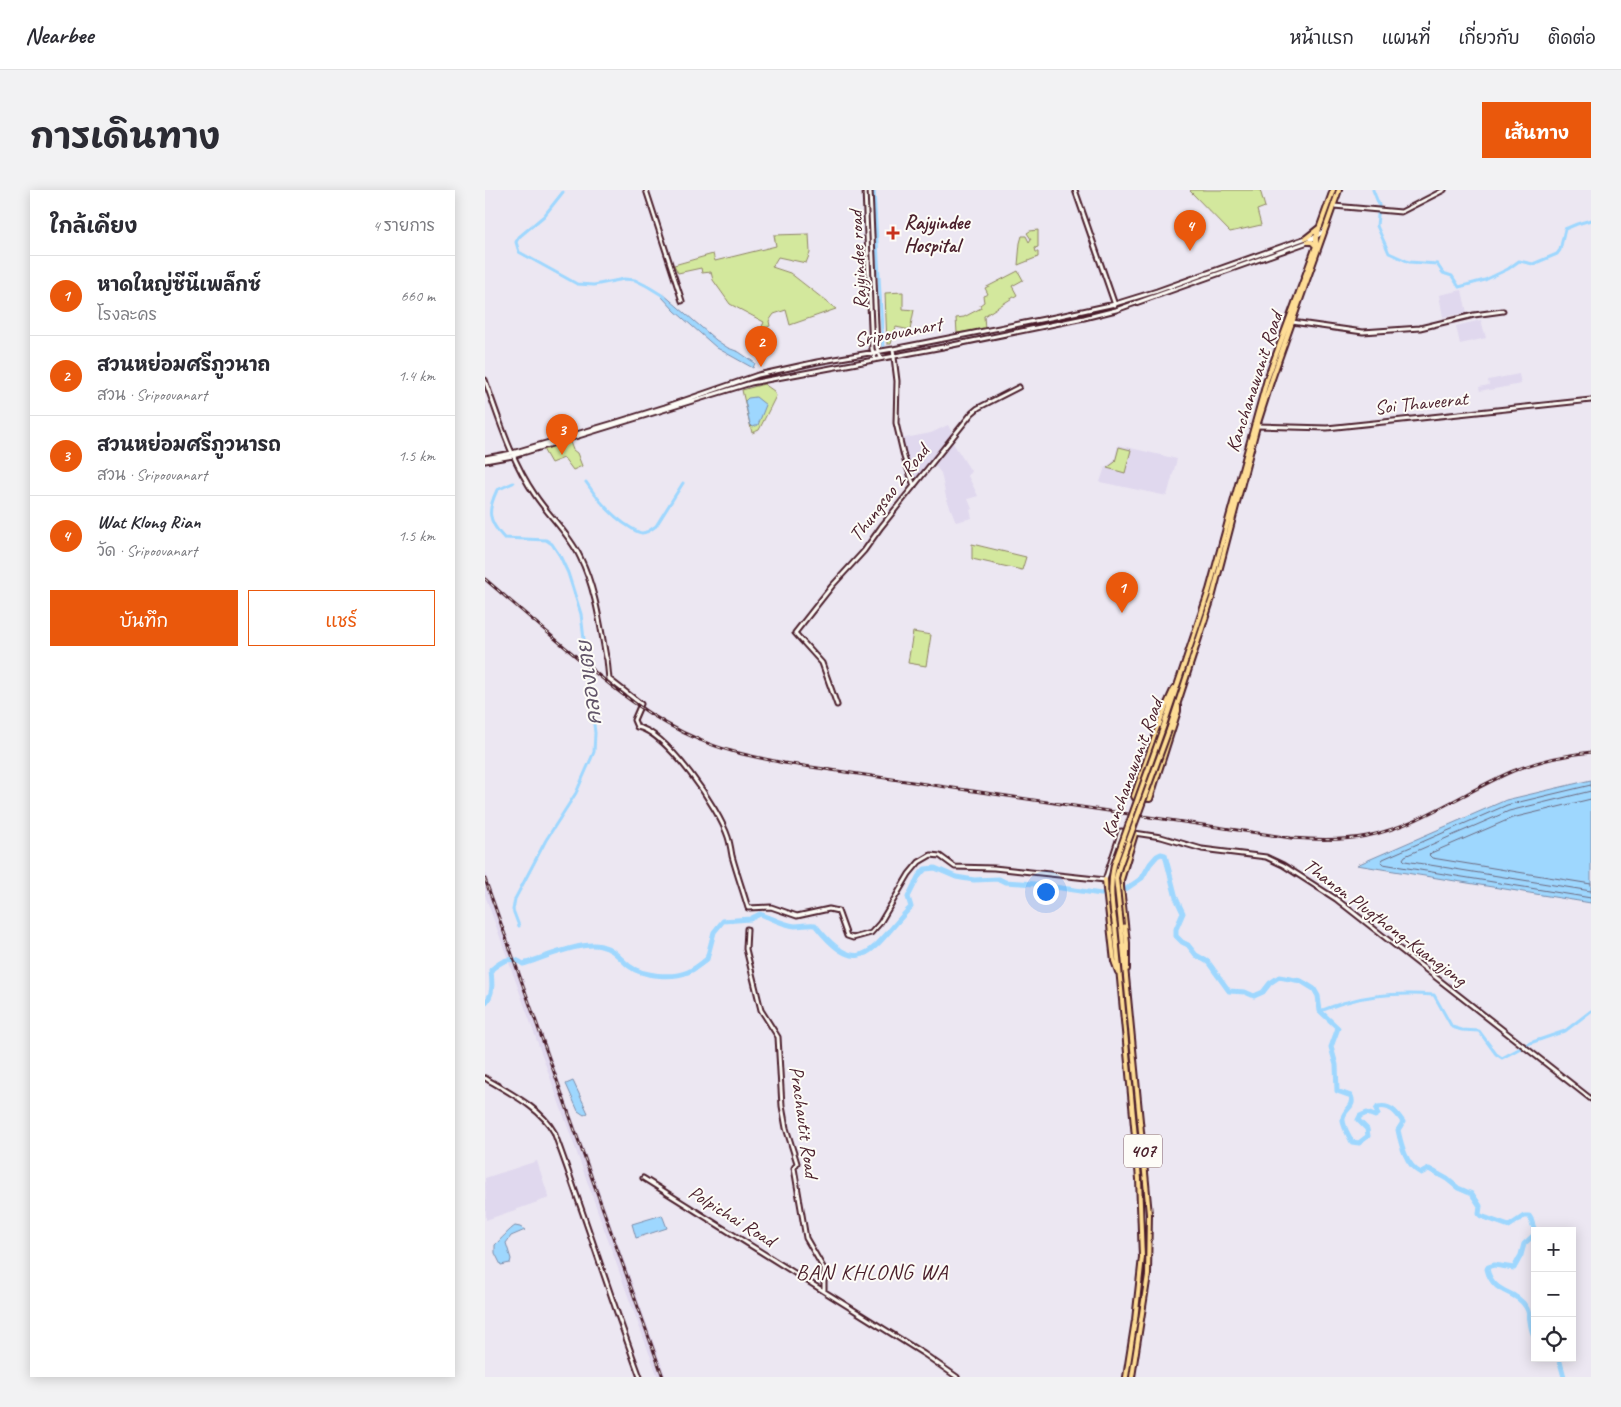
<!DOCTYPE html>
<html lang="th">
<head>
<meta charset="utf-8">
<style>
	:root { --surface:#fff; --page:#f2f2f3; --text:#2b2b33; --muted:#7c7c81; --line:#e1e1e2; --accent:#ea580c }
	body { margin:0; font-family:Caveat,"Playpen Sans Thai",sans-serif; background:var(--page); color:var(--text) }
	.controls { position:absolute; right:15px; bottom:15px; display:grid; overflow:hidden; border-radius:0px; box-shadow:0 2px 12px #0003 }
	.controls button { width:45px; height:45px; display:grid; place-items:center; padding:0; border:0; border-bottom:1px solid var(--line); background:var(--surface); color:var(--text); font:25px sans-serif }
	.you { position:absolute; left:560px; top:701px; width:18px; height:18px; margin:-12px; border:4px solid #fff; border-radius:50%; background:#1a73e8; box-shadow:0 0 0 8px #1a73e833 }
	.badge { display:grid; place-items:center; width:32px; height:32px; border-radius:50%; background:var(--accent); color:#fff; font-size:16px; font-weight:700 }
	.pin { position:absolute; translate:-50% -41px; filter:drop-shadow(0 1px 2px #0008) }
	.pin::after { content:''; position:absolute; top:26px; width:18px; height:15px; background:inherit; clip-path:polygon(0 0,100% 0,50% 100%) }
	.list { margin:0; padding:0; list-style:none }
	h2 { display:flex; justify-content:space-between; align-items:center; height:65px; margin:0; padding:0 20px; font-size:21px }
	h2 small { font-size:16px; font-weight:400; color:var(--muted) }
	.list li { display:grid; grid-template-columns:32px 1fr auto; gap:15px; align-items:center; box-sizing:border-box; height:80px; padding:0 20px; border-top:1px solid var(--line) }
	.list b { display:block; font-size:19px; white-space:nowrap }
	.list p { margin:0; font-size:16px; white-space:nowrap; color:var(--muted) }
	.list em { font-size:16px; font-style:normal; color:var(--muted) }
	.actions { display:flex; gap:10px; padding:15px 20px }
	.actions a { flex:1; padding:11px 0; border:1px solid var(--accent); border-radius:0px; text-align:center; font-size:18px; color:var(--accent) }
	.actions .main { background:var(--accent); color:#fff }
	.icon { flex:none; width:28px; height:28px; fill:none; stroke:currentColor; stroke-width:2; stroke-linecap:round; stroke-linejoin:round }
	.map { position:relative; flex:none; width:1106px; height:1187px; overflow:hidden; border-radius:0px }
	header { display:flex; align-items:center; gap:30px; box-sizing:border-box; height:70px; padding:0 25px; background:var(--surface); border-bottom:1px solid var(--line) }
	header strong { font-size:24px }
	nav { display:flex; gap:28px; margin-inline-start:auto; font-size:18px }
	.intro { display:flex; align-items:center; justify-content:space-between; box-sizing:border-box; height:120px; padding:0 30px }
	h1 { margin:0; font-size:35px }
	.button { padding:12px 22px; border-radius:0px; background:var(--accent); color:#fff; font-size:18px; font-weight:700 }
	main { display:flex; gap:30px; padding:0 30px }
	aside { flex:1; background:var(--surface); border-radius:0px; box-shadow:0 2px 12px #0003 }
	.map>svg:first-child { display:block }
</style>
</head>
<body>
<header>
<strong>Nearbee</strong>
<nav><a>หน้าแรก</a><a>แผนที่</a><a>เกี่ยวกับ</a><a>ติดต่อ</a></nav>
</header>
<div class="intro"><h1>การเดินทาง</h1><a class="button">เส้นทาง</a></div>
<main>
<aside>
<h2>ใกล้เคียง<small>4 รายการ</small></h2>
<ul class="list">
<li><span class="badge">1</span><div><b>หาดใหญ่ซีนีเพล็กซ์</b><p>โรงละคร</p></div><em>660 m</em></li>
<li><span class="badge">2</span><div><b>สวนหย่อมศรีภูวนาถ</b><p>สวน · Sripoovanart</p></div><em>1.4 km</em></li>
<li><span class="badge">3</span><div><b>สวนหย่อมศรีภูวนารถ</b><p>สวน · Sripoovanart</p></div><em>1.5 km</em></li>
<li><span class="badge">4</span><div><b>Wat Klong Rian</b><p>วัด · Sripoovanart</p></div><em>1.5 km</em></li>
</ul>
<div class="actions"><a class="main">บันทึก</a><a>แชร์</a></div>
</aside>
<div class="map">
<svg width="1106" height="1187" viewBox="0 0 1106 1187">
	<rect width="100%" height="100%" fill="#ece7f2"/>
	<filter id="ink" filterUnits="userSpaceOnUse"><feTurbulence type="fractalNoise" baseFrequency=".02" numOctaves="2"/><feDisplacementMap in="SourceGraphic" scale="10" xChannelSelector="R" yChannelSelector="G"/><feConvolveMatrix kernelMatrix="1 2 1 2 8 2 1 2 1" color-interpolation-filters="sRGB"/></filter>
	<g filter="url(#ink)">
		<path fill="#e0d8ee" d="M977,100L982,123L958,127L954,105Z
			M996,130L1001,148L975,154L971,136Z
			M1034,184L1036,194L1004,200V199L995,201L994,197L1004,195L1003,190Z
			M463,235L467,243L429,292L415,249L446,243Z
			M466,250L486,281L483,286L493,306L483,309L487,319L485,320L487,328L471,332L461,307L456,283L448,273Z
			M633,255L692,269L682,306L615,292L620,277L627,273L630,268Z
			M0,683L69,876L181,1187H173L143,1106L0,705Z
			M52,971L64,1008L1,1030L0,988Z"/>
		<path fill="#d3e89d" stroke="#8e8464" d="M706,0H775L780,17L772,20L776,35L745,42L705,1Z
			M553,40V57L550,58L551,62H553V67L533,75L535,53L537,46H541L544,52L546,49L542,43L545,41Z
			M324,44L325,63L321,73L293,67L287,77L305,83L351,119L305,135L301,120L289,124L284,131L285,136L276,139L279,132L245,114L228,90L226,82L217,83L216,78L193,83L189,75L228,64L230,71L291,56L289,45Z
			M533,81L538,90L527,96L532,105L499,126L500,139L472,143L471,128L479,127L496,118L495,115L499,112L498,106L503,104L500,98Z
			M418,102V119L429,120L425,140L411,137L406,154H402L400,103Z
			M279,194L289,201L291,206L274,240L267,243L257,200Z
			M85,252L88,260L92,263L97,276L88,280L79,268L66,273L58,259Z
			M634,257L646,260L640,283L622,278L630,272Z
			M487,354L541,367L537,380L487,369Z
			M428,442L446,445L441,476L423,473Z"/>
		<path fill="#9ed7fe" stroke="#7c8daa" d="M178,104L231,150L243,158L254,162L270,173L268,178L232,158L190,121L176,106Z
			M271,207L281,215L273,235L268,237L265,234L260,211L263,208Z
			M1106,590V713L872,675L1021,610Z
			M88,891L103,923L99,925L93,921L81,894Z
			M177,1025L182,1038L151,1048L147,1034Z
			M30,1036L35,1037L40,1040L26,1046L21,1053L26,1069L25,1073L16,1075L10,1063V1055C14,1051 26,1038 30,1036Z"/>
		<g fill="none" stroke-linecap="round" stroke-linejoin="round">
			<path stroke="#6c697f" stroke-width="1" d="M1106,595L1022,615L898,669L896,672L898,674L1106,708
				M1106,601L1024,621L920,666L918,669L920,671L1106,701
				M1106,609L1027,628L946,663L944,665L947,668L1106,694"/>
			<path stroke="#9ed7fe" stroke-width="3" d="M389,0L398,156
				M888,0L894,15L892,36L904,63L924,72L952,74L958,83L967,86L974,97L1000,90L1023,79L1034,71L1048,74L1072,64L1075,60L1080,39L1092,34L1106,30
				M78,2L59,26L34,47L31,52L34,62L92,94L109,95L139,89L150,90L162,96L180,107
				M101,292C113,310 127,327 146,338C149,340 153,343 157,343C162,343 167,339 171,336L198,293
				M28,293L12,300C2,321 3,331 19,348L61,350L67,354L75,366L83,383L96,424L110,543L109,562L91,603L61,650L30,709L28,720L34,736
				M835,821C844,818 853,814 862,812C889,804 920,803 949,805L967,837L977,840L994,841L1011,864L1017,868L1045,853L1080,841L1106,821"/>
			<path stroke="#9ed7fe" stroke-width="5" d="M0,813C9,804 7,793 6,780C16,771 26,765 38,774C58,768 96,751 116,756C129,759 134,768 144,776C157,786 187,789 203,782C210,779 216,774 222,769L229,742L238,731L265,729L275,724C287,728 298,735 310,736C317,736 323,734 330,735C377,795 389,754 426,717L423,707L433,687L440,679L450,678L471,687L489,690L514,689L520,692L550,694L616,704L641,699L657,688L665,674L672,666L676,664L680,665L691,708L698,723L691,739V746L697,752L703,755L711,765L723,772L744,801L760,802L769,806L778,802L785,793L794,787L816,791L829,799L833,806L835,821L853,838L846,857L851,875L852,901L866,906C871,917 859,919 858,928C857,936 864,945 867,952L874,953L883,946L882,939L873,930L875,926L882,923L890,926L893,924L891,920L893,917C905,914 912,923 918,932L913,940C916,954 921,976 936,983L944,979L962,989L973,998L987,1004L995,1016L994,1024L996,1026L1024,1036L1039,1026H1044L1046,1029L1050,1042
				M1050,1044L1039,1054L1036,1065L1029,1078L1009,1075L1003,1077L1002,1079C1008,1105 1030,1099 1041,1117C1047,1126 1043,1138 1050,1147
				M1072,1168L1075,1172L1079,1187"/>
			<defs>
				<path id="secondary" d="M161,0L197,111
					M380,0L387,159L390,169
					M385,0L392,158L396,168
					M590,0L630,115
					M849,16L916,22L959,0
					M807,132L878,142L935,138L989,125L1018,121
					M408,159L412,191L411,233L419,267L429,296
					M0,190C14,229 26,270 50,305C64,326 84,344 95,367C110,397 115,434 121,467L122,469L124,489L156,514L149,530L152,537C182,542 234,619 243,647C245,653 246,660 247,666C252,684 258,701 263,718L286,717L312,726L344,719L353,721L362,746L368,748L386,743L395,733L424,684L434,672L446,665L455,666L470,677L509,678L620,690L636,641L676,647L717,659L781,667L798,675L851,709L1106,909
					M771,236L842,238L1106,210
					M0,268L27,263L132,232L180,217L273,185L332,172L408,159L570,127L630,114L672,101L821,48L831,47
					M0,271L28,266L266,193L458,157L599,128L631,120L823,52L835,44L840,39
					M352,515L337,473L310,443L347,396L379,361L396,337L487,223L493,218L534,197
					M262,739L261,759L276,820L293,847L297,916L301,938L312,973L309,978L321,1048L339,1079V1101
					M0,888C23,902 56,918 69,942C99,1023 125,1106 155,1187
					M158,988L439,1164L472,1187"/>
				<path id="primary" d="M821,48L835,37
					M823,52H827L831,56
					M689,498L680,518L649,606L650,608L665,609L693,521V516
					M678,538L724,400L782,189L831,56V47L848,0
					M684,540L727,408L772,236L787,189L854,0
					M620,690L629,771L633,782
					M636,735L664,1024L663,1085L647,1187
					M630,736L654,989L657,1067L650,1130L641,1187
					M642,779V753L636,697V690L650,644"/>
			</defs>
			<use href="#secondary" stroke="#4a1f2b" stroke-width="7"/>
			<use href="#primary" stroke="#4a1f2b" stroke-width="8"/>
			<use href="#secondary" stroke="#fdfcf7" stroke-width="3"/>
			<use href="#primary" stroke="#fedd96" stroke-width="4"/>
			<defs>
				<path id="rail" d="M0,389C29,414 58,439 87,463C127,497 166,530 215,550C242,562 271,567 299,573L806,648C832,650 857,651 882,646C935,635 979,602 1028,581C1053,571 1080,565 1106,562
					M0,689L178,1187"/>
			</defs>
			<use href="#rail" stroke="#4a1f2b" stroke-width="3"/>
			<use href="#rail" stroke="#fdfcf7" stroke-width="1" stroke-dasharray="4" stroke-linecap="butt"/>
			<defs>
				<path id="primary-bridge" d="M636,735L631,688L634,677L684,540
					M630,736C627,716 624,696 629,675L678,538"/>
			</defs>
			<use href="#primary-bridge" stroke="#4a1f2b" stroke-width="8" stroke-linecap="butt"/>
			<use href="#primary-bridge" stroke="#fedd96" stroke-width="4"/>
		</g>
	</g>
	<path fill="#c8321e" stroke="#fdfcf7" stroke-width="2" d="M405.5 35.5h5v5h5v5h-5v5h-5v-5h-5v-5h5z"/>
	<g text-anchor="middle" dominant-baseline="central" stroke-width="4" stroke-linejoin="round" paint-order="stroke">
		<rect fill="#fdfcf7" stroke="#806168" stroke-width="1" x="639" y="944.5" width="38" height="33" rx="4"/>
		<g font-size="19" font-weight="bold" fill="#4a1f2b">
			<text x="658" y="961">407</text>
		</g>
		<g font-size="20" font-weight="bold" fill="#4a1f2b" stroke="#fdfcf7" text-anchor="start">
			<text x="419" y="32">Rajyindee<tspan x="419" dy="23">Hospital</tspan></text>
		</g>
		<g font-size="20" fill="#4a1f2b" stroke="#fdfcf7">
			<text transform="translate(373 70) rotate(-93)">Rajyindee road</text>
			<text transform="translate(413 142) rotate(-11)">Sripoovanart</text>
			<text transform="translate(769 192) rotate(-72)">Kanchanawanit Road</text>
			<text transform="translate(936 213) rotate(-6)">Soi Thaveerat</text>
			<text transform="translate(404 303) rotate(-52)">Thungsao 2 Road</text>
			<text transform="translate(647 578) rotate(-70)">Kanchanawanit Road</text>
			<text transform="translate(900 732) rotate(37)">Thanon Plugthong-Kuangjong</text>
			<text transform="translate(319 932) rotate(82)">Prachautit Road</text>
			<text transform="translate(247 1026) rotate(32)">Polpichai Road</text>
		</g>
		<g font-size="21" font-style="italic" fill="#63566a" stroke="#fdfcf7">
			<text transform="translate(104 493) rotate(-97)">คลองเตย</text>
		</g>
		<g font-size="22" letter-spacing="1" fill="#4a1f2b" stroke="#fdfcf7">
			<text x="387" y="1082">BAN KHLONG WA</text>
		</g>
	</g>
</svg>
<div class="controls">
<button>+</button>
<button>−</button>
<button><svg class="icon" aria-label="locate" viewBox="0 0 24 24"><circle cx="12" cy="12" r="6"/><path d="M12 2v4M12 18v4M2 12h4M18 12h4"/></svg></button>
</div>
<div class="you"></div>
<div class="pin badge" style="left:637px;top:423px">1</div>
<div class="pin badge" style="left:276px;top:177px">2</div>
<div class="pin badge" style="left:77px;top:265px">3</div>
<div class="pin badge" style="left:705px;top:61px">4</div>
</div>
</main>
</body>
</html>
